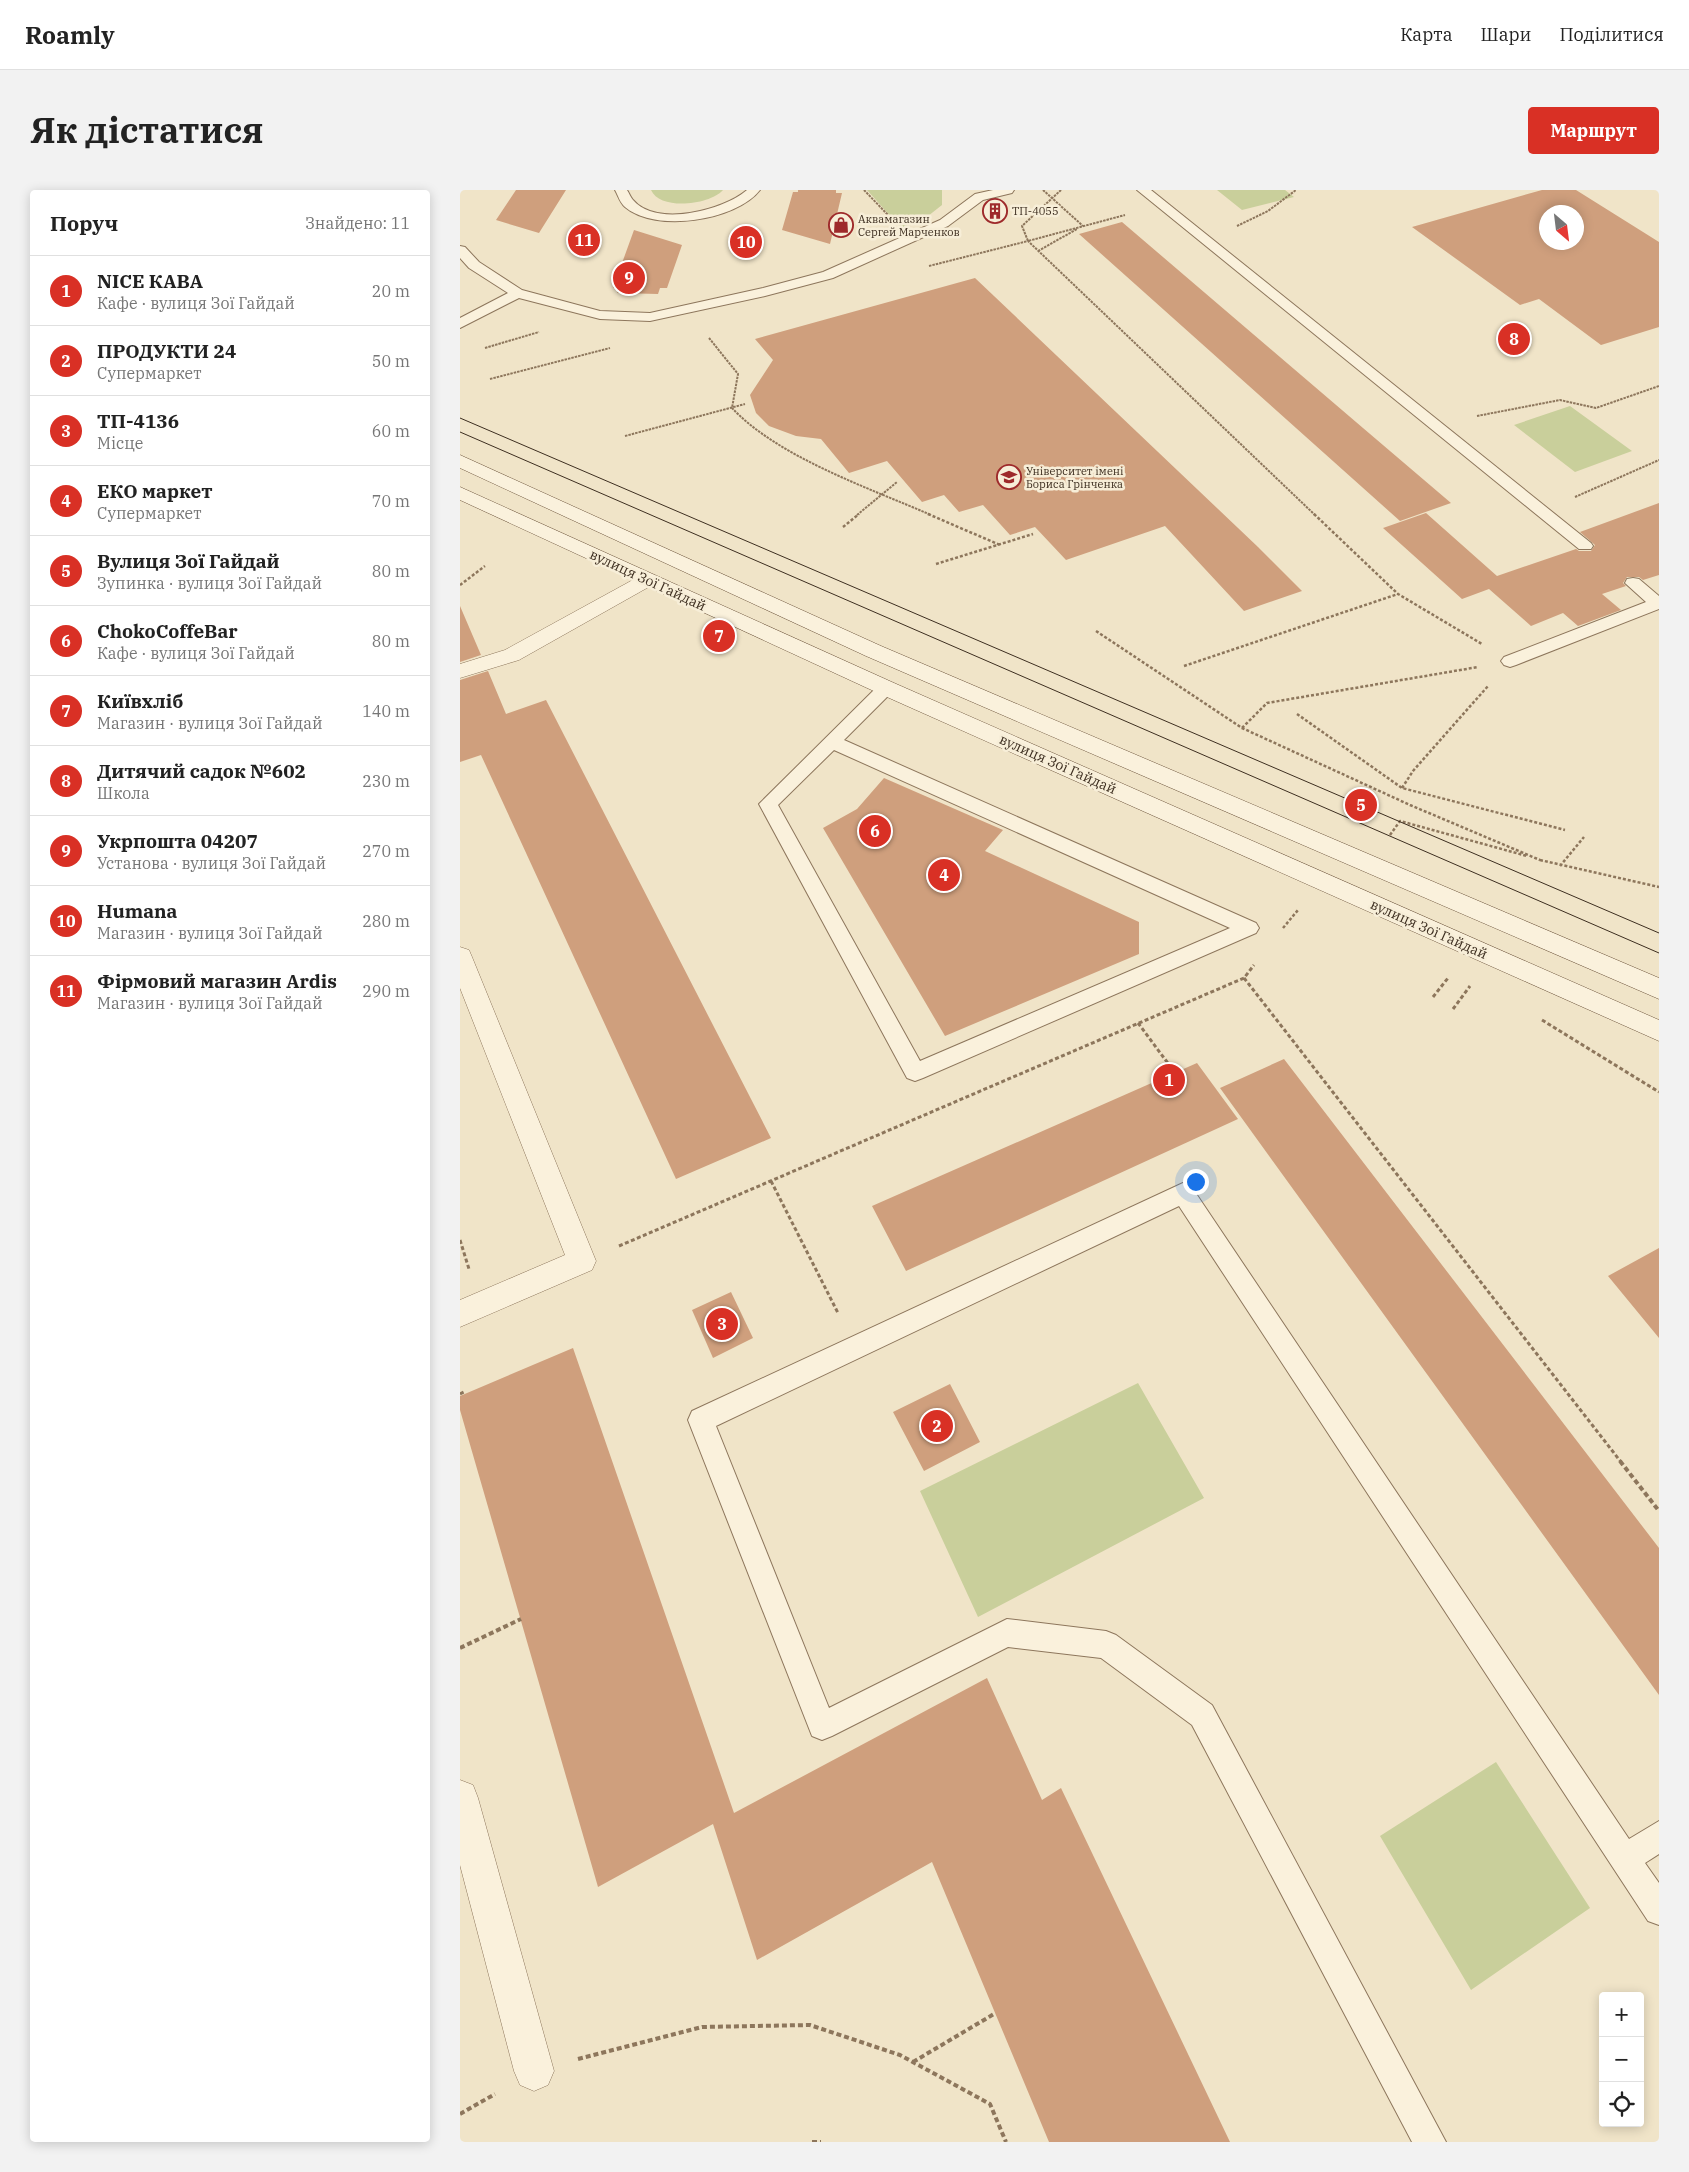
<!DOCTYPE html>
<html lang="uk">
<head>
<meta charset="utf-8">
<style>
	:root { --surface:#fff; --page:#f2f2f2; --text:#222; --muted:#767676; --line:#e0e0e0; --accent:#d93025 }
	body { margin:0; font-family:"IBM Plex Serif",serif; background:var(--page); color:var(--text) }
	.controls { position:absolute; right:15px; bottom:15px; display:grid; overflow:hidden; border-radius:5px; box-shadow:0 2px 12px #0003 }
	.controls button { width:45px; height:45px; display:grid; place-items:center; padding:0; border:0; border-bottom:1px solid var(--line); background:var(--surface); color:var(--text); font:25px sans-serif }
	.compass { position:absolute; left:1079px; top:15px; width:45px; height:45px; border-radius:50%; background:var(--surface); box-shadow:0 2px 12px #0003; rotate:152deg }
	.you { position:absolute; left:735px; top:991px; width:18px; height:18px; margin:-12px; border:4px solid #fff; border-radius:50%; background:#1a73e8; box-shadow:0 0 0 8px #1a73e833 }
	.badge { display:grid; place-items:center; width:32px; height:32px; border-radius:50%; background:var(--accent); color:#fff; font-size:16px; font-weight:700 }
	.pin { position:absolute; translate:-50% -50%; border:2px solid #fff; box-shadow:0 1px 5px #0006 }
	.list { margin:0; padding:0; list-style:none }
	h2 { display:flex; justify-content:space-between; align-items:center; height:65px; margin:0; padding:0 20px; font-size:21px }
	h2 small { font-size:16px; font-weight:400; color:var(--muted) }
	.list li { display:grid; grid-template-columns:32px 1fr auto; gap:15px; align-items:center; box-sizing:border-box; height:70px; padding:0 20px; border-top:1px solid var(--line) }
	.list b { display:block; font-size:19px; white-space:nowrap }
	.list p { margin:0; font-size:16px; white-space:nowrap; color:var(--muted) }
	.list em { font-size:16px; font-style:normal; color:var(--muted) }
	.icon { flex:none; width:28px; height:28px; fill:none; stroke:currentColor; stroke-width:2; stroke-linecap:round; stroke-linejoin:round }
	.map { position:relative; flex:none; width:1199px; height:1952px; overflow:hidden; border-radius:5px }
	header { display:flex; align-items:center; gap:30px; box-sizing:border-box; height:70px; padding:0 25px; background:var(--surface); border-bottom:1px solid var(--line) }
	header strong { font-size:24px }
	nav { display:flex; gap:28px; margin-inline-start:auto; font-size:18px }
	.intro { display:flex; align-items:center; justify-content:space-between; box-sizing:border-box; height:120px; padding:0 30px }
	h1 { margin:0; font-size:35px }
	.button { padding:12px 22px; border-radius:5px; background:var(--accent); color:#fff; font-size:18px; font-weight:700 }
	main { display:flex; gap:30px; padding:0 30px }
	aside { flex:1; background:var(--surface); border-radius:5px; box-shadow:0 2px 12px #0003 }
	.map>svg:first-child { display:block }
</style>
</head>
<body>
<header>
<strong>Roamly</strong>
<nav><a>Карта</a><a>Шари</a><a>Поділитися</a></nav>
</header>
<div class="intro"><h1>Як дістатися</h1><a class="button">Маршрут</a></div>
<main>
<aside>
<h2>Поруч<small>Знайдено: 11</small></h2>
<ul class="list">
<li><span class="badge">1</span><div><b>NICE КАВА</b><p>Кафе · вулиця Зої Гайдай</p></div><em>20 m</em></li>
<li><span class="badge">2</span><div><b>ПРОДУКТИ 24</b><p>Супермаркет</p></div><em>50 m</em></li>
<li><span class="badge">3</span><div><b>ТП-4136</b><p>Місце</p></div><em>60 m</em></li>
<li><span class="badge">4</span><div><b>ЕКО маркет</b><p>Супермаркет</p></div><em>70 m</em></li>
<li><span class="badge">5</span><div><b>Вулиця Зої Гайдай</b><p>Зупинка · вулиця Зої Гайдай</p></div><em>80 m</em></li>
<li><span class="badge">6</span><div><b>ChokoCoffeBar</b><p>Кафе · вулиця Зої Гайдай</p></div><em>80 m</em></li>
<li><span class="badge">7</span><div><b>Київхліб</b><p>Магазин · вулиця Зої Гайдай</p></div><em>140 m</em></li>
<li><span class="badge">8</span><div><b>Дитячий садок №602</b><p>Школа</p></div><em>230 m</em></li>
<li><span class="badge">9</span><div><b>Укрпошта 04207</b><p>Установа · вулиця Зої Гайдай</p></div><em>270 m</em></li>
<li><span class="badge">10</span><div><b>Humana</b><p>Магазин · вулиця Зої Гайдай</p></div><em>280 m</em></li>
<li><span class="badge">11</span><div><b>Фірмовий магазин Ardis</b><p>Магазин · вулиця Зої Гайдай</p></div><em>290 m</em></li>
</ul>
</aside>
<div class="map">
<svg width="1199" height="1952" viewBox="0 0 1199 1952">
	<rect width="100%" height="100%" fill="#f0e4c8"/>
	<path fill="#c9cf9b" d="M191,0H263C250,15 200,21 191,0Z
		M407,0H482V15L463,30L441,38Z
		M757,0H825L834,7L782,20Z
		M1110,216L1172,261L1115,282L1054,235Z
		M678,1193L744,1308L518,1427L460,1301Z
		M1036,1572L1130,1718L1011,1800L920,1646Z"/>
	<path fill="#cf9f7d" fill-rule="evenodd" d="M56,0H106L79,43L36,30Z
		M338,0H376V3H382L370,54L322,40L333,2H338Z
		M1082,0H1116L1199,52V137L1141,155L1079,109L1060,115L952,37ZM1086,22H1116V52H1086Z
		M662,32L903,238L991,313L940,331L619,44Z
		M174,40L222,55L207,98H200L198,104L157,103L160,98H153Z
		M515,88L798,357L842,401L784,421L705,336L606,370L575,337L550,345L523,315L499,322L484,305L462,312L427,271L389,283L361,249L336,246L309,236L296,223L290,205L313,170L295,149Z
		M1199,313V385L1183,390L1179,387H1167L1163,393L1166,396L1142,404L1161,420L1118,436L1103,423L1071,436L1029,399L1002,409L923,338L966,323L1037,386L1116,359L1119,361H1131L1135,355L1120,342Z
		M0,416L21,465L0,472Z
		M28,481L46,524L86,510L311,948L216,989L21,565L0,572V490Z
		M424,588L543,640L525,661L679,732V764L485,846L363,638L397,619Z
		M824,869L1199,1358V1505L760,898Z
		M737,873L778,929L446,1081L412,1016Z
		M1199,1058V1148L1148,1086Z
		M271,1102L293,1148L253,1168L232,1120Z
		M113,1158L274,1623L527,1488L582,1610L601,1598L770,1952H589L472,1672L297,1770L253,1634L138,1697L0,1220V1206Z
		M490,1194L520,1252L464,1281L433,1222Z"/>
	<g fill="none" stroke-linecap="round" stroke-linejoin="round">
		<defs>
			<path id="service" d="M155,0H167C169,3 171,8 173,10C196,38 264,20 287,0H300C276,31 195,43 165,17C160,13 158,5 155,0Z
				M533,0H554L552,3L523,10L488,36L373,88L305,106L190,131L140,129L59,108L0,138V128L48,103L9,78L0,68V56L5,57L19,72L62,100L140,121L190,123L303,98L363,82L480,30L515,4Z
				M677,0H691L1131,353L1133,356L1131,359H1119Z
				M1173,388L1179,389L1199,406V419L1056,475L1050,477L1044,475L1041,471L1044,467L1186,412L1165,393L1167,389Z
				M426,492L432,494L435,498L432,502L384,550L796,733L799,738L796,743L463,888L455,891L447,888L299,614L420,494ZM374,560L770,738L460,871L318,615Z
				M723,993L731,996L1169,1649L1199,1631V1664L1185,1673L1199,1693V1735L1188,1731L719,1016L256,1236L369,1518L547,1429L646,1441L656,1445L752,1515L986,1952H952L732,1535L641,1468L548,1457L372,1546L362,1550L352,1546L228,1230L232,1221Z"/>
			<path id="minor" d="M187,384L194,386L197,390L194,394L59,470L0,488V474L45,460L180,386Z
				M0,757L9,760L12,767L136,1071L132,1080L0,1137V1110L105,1065L0,798Z
				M0,1590L13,1595L18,1608L94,1881L88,1895L74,1901L60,1895L54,1881L0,1675Z"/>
			<path id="secondary" d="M0,265L421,456L1199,788V809L406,466L0,278Z
				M0,297L434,493L1199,830V851L418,503L0,310Z"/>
		</defs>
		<use href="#service" stroke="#8d765c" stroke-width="2"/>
		<use href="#minor" stroke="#8d765c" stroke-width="1"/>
		<use href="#secondary" stroke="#6f573f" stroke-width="1"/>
		<path stroke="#8d765c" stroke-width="2" stroke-dasharray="2.5 1" stroke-linecap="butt" d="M404,0L428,25
			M583,0L623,36
			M601,0L562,36L568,51L665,25
			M777,36L808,21L836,0
			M578,61L617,39
			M469,76L568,51L855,325
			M249,148L278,184L272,218C318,267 409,298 471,325
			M25,158L79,142
			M30,189L150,158
			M1017,226L1100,210L1136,218L1199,196
			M165,246L285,214
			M1115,307L1199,270
			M397,325L437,292"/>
		<path stroke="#8d765c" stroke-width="2.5" stroke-dasharray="3 2" stroke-linecap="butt" d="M468,324L540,355
			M854,324L938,404L1022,454
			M383,337L399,324
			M476,374L573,344
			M0,395L25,376
			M636,441L782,538L950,615L1080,670
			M724,476L938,404
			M837,524L942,598L1105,640
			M782,538L807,513L1018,477
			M942,598L953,581L1028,496
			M930,645L940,631L1067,666
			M1080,670L1199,697
			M1100,676L1124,647
			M823,738L838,720"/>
		<path stroke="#8d765c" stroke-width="3" stroke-dasharray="4 2.5" stroke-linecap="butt" d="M784,788L1161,1272
			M973,807L988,788
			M993,819L1010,796
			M1082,830L1199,902
			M678,833L713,880
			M311,991L378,1123
			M0,1050L9,1079
			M159,1056L784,788L794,775
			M0,1204L4,1202"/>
		<path stroke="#8d765c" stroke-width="4" stroke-dasharray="5 3" stroke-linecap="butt" d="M1160,1271L1199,1321
			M0,1458L61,1429
			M118,1869L242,1837L350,1835L440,1865L530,1914L546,1952
			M453,1872L534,1824
			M0,1924L35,1904
			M352,1952H361"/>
		<use href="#service" fill="#faf1dc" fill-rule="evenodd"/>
		<use href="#minor" fill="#faf1dc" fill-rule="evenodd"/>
		<use href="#secondary" fill="#faf1dc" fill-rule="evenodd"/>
		<path stroke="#3d2e20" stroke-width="1" d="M0,228L1199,743
			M0,242L1199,763"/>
	</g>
	<defs>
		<symbol id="building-ring" viewBox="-11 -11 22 22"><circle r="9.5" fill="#f7eed8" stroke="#9e2a2b" stroke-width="1.5"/><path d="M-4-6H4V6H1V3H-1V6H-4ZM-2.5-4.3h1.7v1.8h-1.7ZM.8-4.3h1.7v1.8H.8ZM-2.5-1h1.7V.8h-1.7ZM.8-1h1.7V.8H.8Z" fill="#9e2a2b"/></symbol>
		<symbol id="shop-ring" viewBox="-11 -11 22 22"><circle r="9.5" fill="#f7eed8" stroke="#9e2a2b" stroke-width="1.5"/><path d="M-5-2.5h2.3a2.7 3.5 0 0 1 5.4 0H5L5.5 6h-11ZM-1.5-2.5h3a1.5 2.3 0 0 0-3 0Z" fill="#9e2a2b"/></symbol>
		<symbol id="university-ring" viewBox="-11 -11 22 22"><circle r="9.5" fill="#f7eed8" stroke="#9e2a2b" stroke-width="1.5"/><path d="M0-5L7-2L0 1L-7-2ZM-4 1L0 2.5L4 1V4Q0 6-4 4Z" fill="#9e2a2b"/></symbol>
	</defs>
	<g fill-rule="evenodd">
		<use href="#building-ring" x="521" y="7" width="28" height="28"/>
		<use href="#shop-ring" x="367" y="21" width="28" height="28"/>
		<use href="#university-ring" x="535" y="273" width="28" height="28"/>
	</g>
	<g text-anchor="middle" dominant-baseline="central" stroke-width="5" stroke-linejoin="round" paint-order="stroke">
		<g font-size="11" fill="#3d2e20" stroke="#f7eed8" text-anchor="start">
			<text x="552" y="21">ТП-4055</text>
			<text x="398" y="29">Аквамагазин<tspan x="398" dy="13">Сергей Марченков</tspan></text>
			<text x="566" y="281">Університет імені<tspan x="566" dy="13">Бориса Грінченка</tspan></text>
		</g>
		<g font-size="14" fill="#3d2e20" stroke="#f7eed8">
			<text transform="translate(188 390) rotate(25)">вулиця Зої Гайдай</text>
			<text transform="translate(598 574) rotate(24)">вулиця Зої Гайдай</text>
			<text transform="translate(969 739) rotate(24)">вулиця Зої Гайдай</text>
		</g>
	</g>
</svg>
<div class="controls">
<button>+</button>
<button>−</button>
<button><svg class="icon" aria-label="locate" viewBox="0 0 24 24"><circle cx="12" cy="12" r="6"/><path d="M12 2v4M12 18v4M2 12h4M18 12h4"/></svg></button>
</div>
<svg class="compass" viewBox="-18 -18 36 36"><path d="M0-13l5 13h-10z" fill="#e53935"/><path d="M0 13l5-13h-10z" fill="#767676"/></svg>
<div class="you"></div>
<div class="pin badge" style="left:709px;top:890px">1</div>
<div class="pin badge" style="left:477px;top:1236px">2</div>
<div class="pin badge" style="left:262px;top:1134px">3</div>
<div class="pin badge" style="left:484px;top:685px">4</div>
<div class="pin badge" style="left:901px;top:615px">5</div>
<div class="pin badge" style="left:415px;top:641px">6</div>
<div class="pin badge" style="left:259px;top:446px">7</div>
<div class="pin badge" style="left:1054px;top:149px">8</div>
<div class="pin badge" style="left:169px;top:88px">9</div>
<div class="pin badge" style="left:286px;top:52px">10</div>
<div class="pin badge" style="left:124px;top:50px">11</div>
</div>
</main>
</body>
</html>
